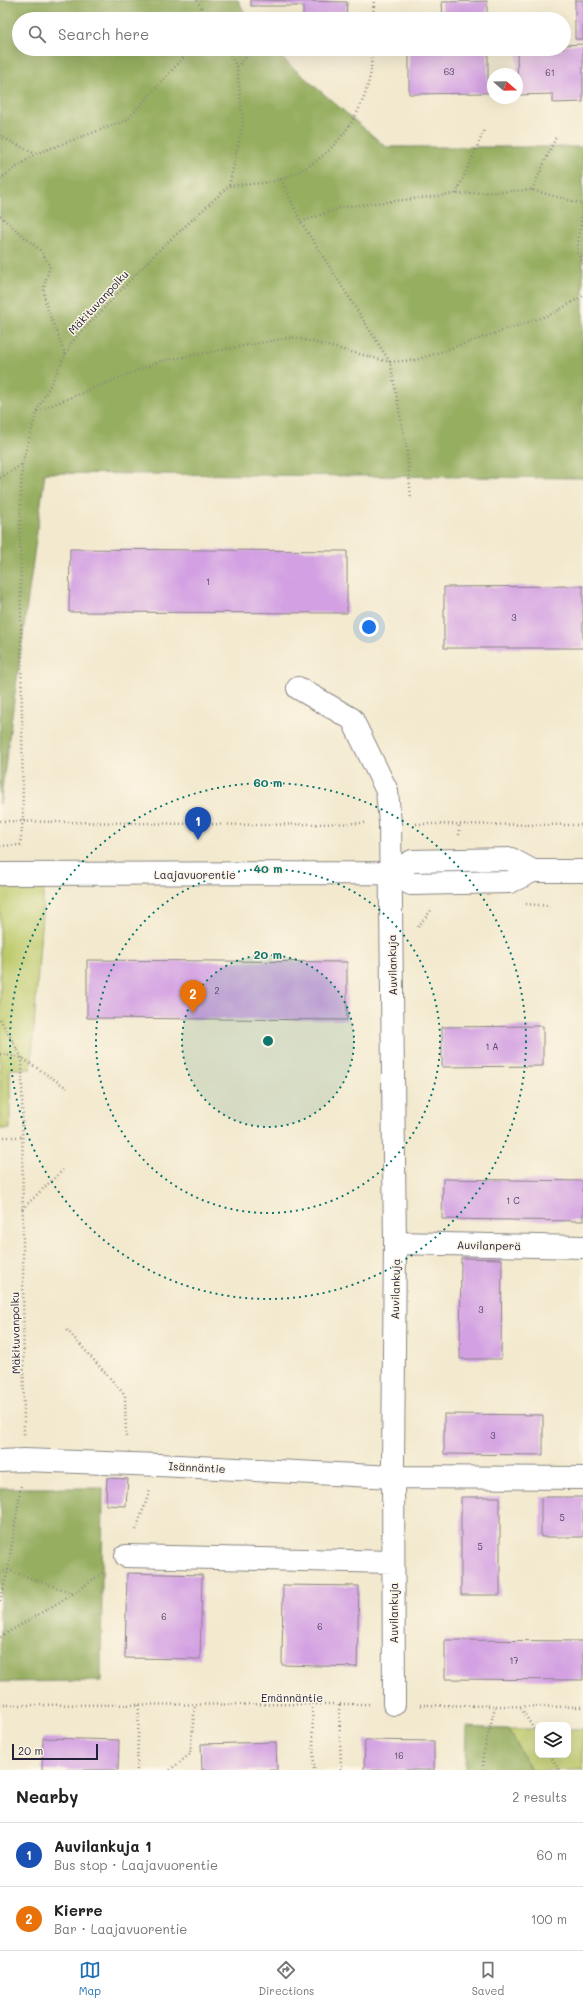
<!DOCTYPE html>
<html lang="en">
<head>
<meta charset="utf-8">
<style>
	:root { --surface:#fff; --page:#f6f6f6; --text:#222; --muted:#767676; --line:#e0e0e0; --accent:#1f6fb2 }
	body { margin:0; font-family:Mali,sans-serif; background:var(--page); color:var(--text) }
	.controls { position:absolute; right:12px; bottom:12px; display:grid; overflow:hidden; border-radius:8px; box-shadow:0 4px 16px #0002 }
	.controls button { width:36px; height:36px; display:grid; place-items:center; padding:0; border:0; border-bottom:1px solid var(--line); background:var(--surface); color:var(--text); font:20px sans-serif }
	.compass { position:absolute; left:487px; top:68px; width:36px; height:36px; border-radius:50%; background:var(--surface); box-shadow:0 4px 16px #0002; rotate:110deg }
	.scale { position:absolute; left:12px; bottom:10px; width:86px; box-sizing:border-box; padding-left:4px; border:2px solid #22223b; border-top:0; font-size:11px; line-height:14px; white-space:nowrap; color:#22223b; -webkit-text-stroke:3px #fcf5e5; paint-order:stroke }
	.you { position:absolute; left:369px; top:627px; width:14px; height:14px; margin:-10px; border:3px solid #fff; border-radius:50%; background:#1a73e8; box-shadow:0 0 0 6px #1a73e833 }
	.badge { display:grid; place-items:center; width:26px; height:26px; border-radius:50%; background:var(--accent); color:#fff; font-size:13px; font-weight:700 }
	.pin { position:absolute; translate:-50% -33px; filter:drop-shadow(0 1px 2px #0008) }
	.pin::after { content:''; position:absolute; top:21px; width:14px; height:12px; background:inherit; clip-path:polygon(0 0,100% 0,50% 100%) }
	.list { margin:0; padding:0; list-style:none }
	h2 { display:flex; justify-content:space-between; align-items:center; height:52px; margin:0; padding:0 16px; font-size:17px }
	h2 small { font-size:13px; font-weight:400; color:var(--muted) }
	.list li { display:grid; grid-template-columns:26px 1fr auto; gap:12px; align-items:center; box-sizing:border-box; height:64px; padding:0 16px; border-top:1px solid var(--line) }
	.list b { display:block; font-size:15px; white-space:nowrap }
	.list p { margin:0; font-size:13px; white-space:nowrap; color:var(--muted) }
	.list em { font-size:13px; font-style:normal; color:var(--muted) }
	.icon { flex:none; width:22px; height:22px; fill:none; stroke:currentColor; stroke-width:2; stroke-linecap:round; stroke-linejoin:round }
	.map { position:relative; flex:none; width:583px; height:1770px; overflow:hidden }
	.search { position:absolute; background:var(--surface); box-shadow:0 4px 16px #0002; left:12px; right:12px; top:12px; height:44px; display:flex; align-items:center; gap:10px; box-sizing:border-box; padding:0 14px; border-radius:22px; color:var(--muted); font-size:15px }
	.sheet { height:180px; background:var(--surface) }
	nav { display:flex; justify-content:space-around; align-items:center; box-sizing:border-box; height:56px; border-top:1px solid var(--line); background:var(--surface); font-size:11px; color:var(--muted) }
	nav a { display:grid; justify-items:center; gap:2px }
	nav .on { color:var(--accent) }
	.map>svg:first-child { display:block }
</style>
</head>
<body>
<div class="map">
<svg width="583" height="1770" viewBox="0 0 583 1770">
	<rect width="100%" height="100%" fill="#fcf5e5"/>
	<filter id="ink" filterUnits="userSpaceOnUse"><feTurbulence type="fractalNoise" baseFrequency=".025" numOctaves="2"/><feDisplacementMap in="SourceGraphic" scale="8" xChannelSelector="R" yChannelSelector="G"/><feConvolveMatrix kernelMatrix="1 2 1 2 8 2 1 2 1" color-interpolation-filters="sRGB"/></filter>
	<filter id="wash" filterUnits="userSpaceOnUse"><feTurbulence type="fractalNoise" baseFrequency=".012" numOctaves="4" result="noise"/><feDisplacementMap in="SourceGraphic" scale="16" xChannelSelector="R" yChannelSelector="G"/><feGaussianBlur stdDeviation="0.9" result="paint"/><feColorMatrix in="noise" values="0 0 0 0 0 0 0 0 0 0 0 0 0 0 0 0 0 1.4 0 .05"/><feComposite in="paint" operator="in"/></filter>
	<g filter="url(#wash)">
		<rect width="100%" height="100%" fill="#f2e9ce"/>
		<path fill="#bdca6c" stroke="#707654" d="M44,886L31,1069H10V1129H0V888Z
			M508,1729H538V1755H568V1729H583V1770H531Z"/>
		<path fill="#96ae60" stroke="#5c684e" d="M0,0H238L248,19H19V49H271L386,147H583V478L45,473L0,804Z
			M0,1488H103L101,1681L0,1682Z
			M466,1727L508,1729L531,1770H465Z"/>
		<g id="blocks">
			<path fill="#d3a0e3" d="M251,0L347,2L346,19H303V6H251Z
				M575,0H583V39H575Z
				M487,1V19H443L442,2Z
				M583,44V102L553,103V94L518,95L517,49H564V45Z
				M409,49H488V93L409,94Z
				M70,549L347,551V613L69,612Z
				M583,586V648H444V587Z
				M87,960L347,962V1020L87,1018Z
				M543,1026V1066L442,1067V1027Z
				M443,1179L583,1181V1221L442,1219Z
				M461,1258L502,1259L501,1359H460Z
				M444,1414L543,1415V1455L444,1454Z
				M107,1478L128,1479L126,1506L106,1505Z
				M461,1497H500V1595H461Z
				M541,1497H583V1537H541Z
				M127,1573L202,1575L200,1659L125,1658Z
				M283,1585L359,1586L357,1667L282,1665Z
				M445,1640L583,1641V1680L445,1679Z
				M43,1738L119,1740L118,1770H42Z
				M365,1740L434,1741V1770H364Z
				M276,1742L277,1770H202L201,1744Z"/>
		</g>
	</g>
	<g filter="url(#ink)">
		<use href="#blocks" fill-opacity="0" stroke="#8a8684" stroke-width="1"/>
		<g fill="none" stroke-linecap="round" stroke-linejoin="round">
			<defs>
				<path id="minor" d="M298,688L352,719L387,791L390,823L395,1243L393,1464L394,1704
					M395,1243L583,1247
					M0,1461L24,1460L159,1465L393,1477L583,1478
					M126,1556L393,1562"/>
				<path id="major" d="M391,873L412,861L511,859L533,871
					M0,874L391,873L411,884L510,882L533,871H583"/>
			</defs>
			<use href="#minor" stroke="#8a8684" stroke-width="24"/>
			<use href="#major" stroke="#8a8684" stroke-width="24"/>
			<path stroke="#8a8684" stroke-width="2.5" stroke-dasharray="1 3" stroke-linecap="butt" d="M197,0L207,19
				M373,19L374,0
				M237,67L254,49
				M0,136L35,154
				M0,179L35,154L127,120L191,49
				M281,179L301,222L390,362L407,451L411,499
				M229,186C246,184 265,184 281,179C324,166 360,123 369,80C372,70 371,59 372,49
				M532,190L556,137
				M456,194L484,131
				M583,205L577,252L583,264
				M0,216L41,251L50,266C48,274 44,283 44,290C44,310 60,335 65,355
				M301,222L342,207L456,194L532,190L583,204
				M37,411L161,361L293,337L390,362L416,360L552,314L583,296
				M0,478L21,465
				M0,821L259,825L365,823
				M416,824L583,825
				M459,835V825
				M0,846L20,845L23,820L20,523L22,464L37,411L72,342L158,251L229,186L243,123L237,67L226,49
				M526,904L550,906
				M418,927L432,909
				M0,1019L22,1058L24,1435
				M0,1054L22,1058L67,1088
				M0,1137H21
				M22,1209L63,1170
				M67,1330L125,1395L126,1437
				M136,1530L150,1490
				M0,1573L8,1570L72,1593
				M0,1601L8,1570L21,1485
				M0,1637L73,1594L105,1571
				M312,1704L314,1770
				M0,1705L369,1704
				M339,1705L341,1770
				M420,1705L583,1707
				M521,1708L538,1736
				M550,1755L559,1770
				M137,1770L139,1705
				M170,1770L190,1754L195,1705
				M483,1770V1755L495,1707"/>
			<use href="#minor" stroke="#fff" stroke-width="22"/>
			<use href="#major" stroke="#fff" stroke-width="22"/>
		</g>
	</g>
	<circle cx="268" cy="1041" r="86" fill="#0f766e" fill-opacity=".12"/>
	<g fill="none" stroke="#0f766e" stroke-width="2" stroke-dasharray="2 4">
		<circle cx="268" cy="1041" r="86"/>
		<circle cx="268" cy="1041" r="172"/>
		<circle cx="268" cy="1041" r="258"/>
	</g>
	<g text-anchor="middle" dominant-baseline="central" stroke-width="3" stroke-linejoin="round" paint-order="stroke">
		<g font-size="9" fill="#4e4265">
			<text x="449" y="71">63</text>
			<text x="550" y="72">61</text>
			<text x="208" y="581">1</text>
			<text x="514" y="617">3</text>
			<text x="217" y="990">2</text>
			<text x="492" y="1046">1 A</text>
			<text x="513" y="1200">1 C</text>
			<text x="481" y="1309">3</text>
			<text x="493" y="1435">3</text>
			<text x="562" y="1517">5</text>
			<text x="480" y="1546">5</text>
			<text x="164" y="1616">6</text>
			<text x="320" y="1626">6</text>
			<text x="514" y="1660">17</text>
			<text x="399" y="1755">16</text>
		</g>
		<g font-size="11" fill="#22223b" stroke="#fcf5e5">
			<text transform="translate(98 302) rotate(-47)">Mäkituvanpolku</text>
			<text x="195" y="874">Laajavuorentie</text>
			<text transform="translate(392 965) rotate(-91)">Auvilankuja</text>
			<text transform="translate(489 1245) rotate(1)">Auvilanperä</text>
			<text transform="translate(395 1289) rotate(-89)">Auvilankuja</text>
			<text transform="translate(15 1333) rotate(-91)">Mäkituvanpolku</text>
			<text transform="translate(197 1467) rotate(3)">Isännäntie</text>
			<text transform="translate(393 1613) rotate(-90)">Auvilankuja</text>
			<text x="292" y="1697">Emännäntie</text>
		</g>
	</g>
	<circle cx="268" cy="1041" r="6" fill="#0f766e" stroke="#fcf5e5" stroke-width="2"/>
	<g font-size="12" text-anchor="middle" font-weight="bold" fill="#0f766e" stroke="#fcf5e5" stroke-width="3" stroke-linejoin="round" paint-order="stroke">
		<text x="268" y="787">60 m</text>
		<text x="268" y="873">40 m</text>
		<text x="268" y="959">20 m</text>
	</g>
</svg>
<div class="controls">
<button><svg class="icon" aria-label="layers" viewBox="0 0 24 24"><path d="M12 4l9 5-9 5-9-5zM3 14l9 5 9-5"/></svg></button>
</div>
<svg class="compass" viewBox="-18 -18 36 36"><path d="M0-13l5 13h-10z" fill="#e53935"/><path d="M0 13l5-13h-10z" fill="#767676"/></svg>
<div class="scale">20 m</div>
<div class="you"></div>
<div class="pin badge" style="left:198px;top:840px;background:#1a4fb4">1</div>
<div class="pin badge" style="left:193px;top:1013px;background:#e8710a">2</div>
<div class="search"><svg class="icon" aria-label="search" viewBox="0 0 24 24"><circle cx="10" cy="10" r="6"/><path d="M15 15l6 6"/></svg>Search here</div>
</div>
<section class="sheet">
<h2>Nearby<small>2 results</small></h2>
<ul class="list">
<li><span class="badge" style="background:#1a4fb4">1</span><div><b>Auvilankuja 1</b><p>Bus stop · Laajavuorentie</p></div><em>60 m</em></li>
<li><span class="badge" style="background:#e8710a">2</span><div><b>Kierre</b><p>Bar · Laajavuorentie</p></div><em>100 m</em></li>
</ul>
</section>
<nav>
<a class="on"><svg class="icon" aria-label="map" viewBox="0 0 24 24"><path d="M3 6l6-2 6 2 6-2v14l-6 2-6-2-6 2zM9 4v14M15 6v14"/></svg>Map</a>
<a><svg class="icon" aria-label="directions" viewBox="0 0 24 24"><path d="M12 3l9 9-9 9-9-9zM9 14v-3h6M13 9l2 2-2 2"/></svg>Directions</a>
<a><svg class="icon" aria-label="saved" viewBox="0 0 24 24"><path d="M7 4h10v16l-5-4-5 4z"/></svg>Saved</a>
</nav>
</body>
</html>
